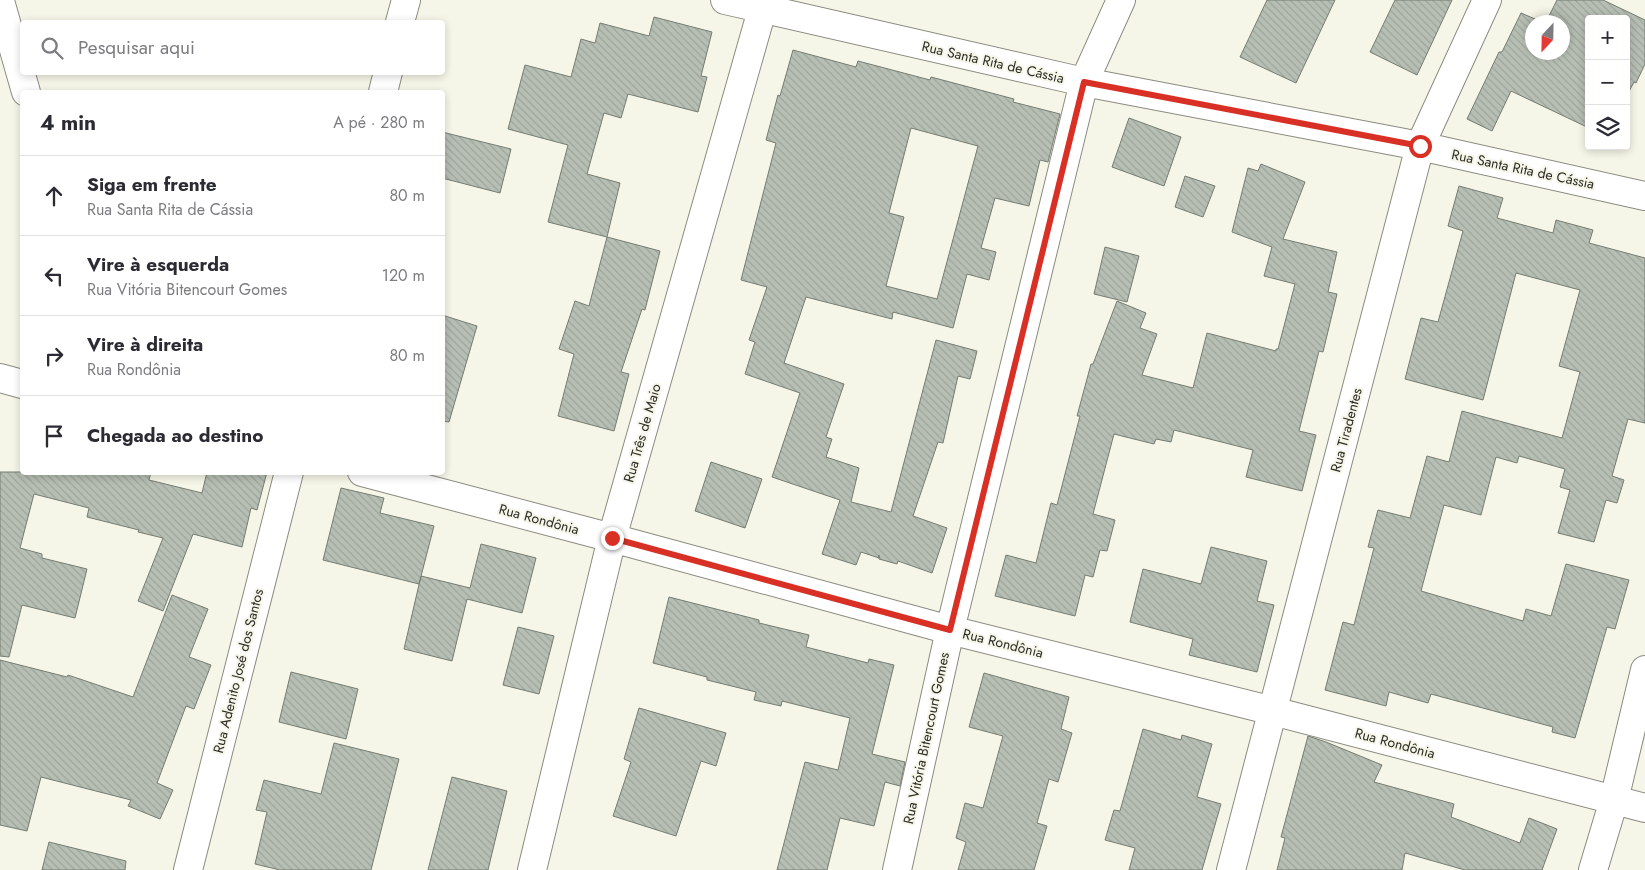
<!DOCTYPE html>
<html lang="pt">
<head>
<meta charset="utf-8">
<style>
	:root { --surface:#fff; --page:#f7f7f7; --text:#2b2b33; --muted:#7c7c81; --line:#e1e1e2 }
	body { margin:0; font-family:Jost,sans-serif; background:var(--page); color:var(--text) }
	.controls { position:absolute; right:15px; top:15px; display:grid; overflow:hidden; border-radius:5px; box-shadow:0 2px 8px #0003 }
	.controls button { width:45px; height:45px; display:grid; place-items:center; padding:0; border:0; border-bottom:1px solid var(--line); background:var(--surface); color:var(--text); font:25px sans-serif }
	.compass { position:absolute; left:1525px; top:15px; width:45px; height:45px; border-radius:50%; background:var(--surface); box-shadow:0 2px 8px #0003; rotate:202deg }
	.stop { position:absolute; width:15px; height:15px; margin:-11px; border:4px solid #d93025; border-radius:50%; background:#fff }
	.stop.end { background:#d93025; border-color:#fff; box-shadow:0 1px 5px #0008 }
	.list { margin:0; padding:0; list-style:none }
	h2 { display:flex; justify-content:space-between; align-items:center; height:65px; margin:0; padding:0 20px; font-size:21px }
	h2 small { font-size:16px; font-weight:400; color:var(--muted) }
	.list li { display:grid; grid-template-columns:32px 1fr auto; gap:15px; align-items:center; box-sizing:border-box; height:80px; padding:0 20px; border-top:1px solid var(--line) }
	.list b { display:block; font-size:19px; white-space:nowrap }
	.list p { margin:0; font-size:16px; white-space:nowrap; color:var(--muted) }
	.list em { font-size:16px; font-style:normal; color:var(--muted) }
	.icon { flex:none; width:28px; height:28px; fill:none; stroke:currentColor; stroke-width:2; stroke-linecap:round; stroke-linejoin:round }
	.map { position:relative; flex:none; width:1645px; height:870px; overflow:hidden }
	.search { position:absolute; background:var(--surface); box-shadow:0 2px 8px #0003; left:20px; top:20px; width:425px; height:55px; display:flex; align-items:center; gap:12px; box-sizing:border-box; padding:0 18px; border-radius:5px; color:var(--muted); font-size:19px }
	.panel { position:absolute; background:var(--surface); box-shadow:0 2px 8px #0003; left:20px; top:90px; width:425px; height:385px; border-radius:5px }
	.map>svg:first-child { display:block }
</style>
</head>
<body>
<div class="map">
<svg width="1645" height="870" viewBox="0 0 1645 870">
	<defs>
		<pattern id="building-back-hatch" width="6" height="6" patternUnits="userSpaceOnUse" patternTransform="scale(1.25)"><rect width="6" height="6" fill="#b7bfb4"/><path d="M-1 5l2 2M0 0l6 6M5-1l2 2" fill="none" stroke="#9ea49b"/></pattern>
	</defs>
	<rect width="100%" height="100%" fill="#f6f6e8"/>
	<path fill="url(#building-back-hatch)" stroke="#757c72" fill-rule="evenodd" d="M1267,0H1335L1296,83L1240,57Z
		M1395,0H1452L1417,75L1370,52Z
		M1557,0H1603L1645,20V64L1636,83L1634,82L1626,97V19H1589V128L1511,91L1492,131L1467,119L1499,52H1502L1521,13L1542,22H1532V52H1562V22H1546Z
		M654,17L712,32L701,76L707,77L698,112L628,94L621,118L604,113L587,174L620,183L607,237L548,222L568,145L508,129L525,65L571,77L581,39L595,43L600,23L649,36Z
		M793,50L856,67L858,61L930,80L931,77L1014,99L1013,102L1060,114L1048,162L1040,160L1029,206L995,198L981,248L996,252L989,280L967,274L953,328L893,312L892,319L806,297L784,363L844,384L826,437L832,439L826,457L859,468L851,502L891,512L936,340L977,351L970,379L958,376L943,443L938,442L913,516L947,528L932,573L898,561L897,564L879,559V555V558L861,552L856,565L822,554L840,500L772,477L800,393L745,374L755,342L749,340L767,287L741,280L776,143L766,140L778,95L780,96ZM911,128L978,146L937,299L886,286L904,217L889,213Z
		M1129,118L1181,137L1164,186L1112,167Z
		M442,132L511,149L500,193L442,178Z
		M1261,164L1305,182L1283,239L1337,252L1328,292L1337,294L1323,352L1319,351L1299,431L1316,435L1302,491L1246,477L1253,450L1174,430L1171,442L1156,439L1154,444L1114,434L1093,514L1115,520L1107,551L1100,550L1093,577L1085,575L1075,616L995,596L1006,555L1036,563L1051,503L1057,505L1080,416H1077L1091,364H1093L1117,301L1146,313L1140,328L1157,334L1142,375L1193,388L1207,333L1276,351V349H1278L1295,284L1264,276L1272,247L1232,232L1248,168L1258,171Z
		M1185,176L1215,186L1203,217L1175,207Z
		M1459,186L1503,198L1497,218L1553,233L1556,220L1593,230L1589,243L1645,258V423L1628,419L1612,476L1624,480L1617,503L1606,500L1594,542L1558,533L1570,490L1560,487L1565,469L1519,456L1517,463L1496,457L1481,515L1444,505L1421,591L1523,621L1526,609L1551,616L1566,564L1629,580L1615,629L1607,627L1575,738L1552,732L1553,727L1431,694L1428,703L1389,692L1386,706L1325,690L1343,622L1354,625L1374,548L1368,547L1378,510L1410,518L1427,456L1449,462L1462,411L1562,438L1580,372L1559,366L1580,290L1516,273L1483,400L1405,379L1421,318L1438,322L1463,231L1448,226Z
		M607,237L660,251L645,310L642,309L621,372L629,374L614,431L558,416L574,354L559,349L575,301L589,306Z
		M1105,247L1139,256L1127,302L1094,294Z
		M442,315L477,326L449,422L442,421Z
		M711,462L762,479L745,528L695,511Z
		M0,472H151L149,480L202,493L207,472H267L257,510L251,508L242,547L193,534L163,611L138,601L163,538L138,532L139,530L87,517L89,508L34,494L20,548L42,554V558L87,569L75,618L22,605L9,657L0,656Z
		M341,488L384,498L380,513L434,526L419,584L323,560Z
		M481,544L536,558L522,613L467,599L452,661L404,649L421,576L470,588Z
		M1211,547L1267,561L1257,601L1274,605L1257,672L1189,655L1193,639L1130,622L1143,569L1201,584Z
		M172,595L208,609L189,657L211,665L194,709L186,706L157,783L173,790L160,819L128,806L131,800L41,777L27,831L0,825V660L67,677L68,675L133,697Z
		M669,597L759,620V623L809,635L806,647L868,663L869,659L894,665L872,754L905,762L900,786L885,782L874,826L840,818L827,870H777L805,762L838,770L850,718L782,701L781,706L754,700L756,692L707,680V677L653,663Z
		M518,627L554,636L539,694L503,685Z
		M291,672L358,689L346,739L279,722Z
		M984,673L1069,697L1061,729L1072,733L1058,782L1049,779L1037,823L1047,826L1034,870H958L966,842L956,838L965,803L983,808L1003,736L969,727Z
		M639,708L726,733L716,766L701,761L676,836L613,816L631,762L624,759Z
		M1143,729L1181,740L1182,735L1212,744L1197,797L1221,804L1202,870H1129L1135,848L1105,840L1114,810L1120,811Z
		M1308,736L1326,742L1382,765L1374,782L1454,804L1451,817L1520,843L1529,818L1557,829L1542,870H1465L1405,853L1402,870H1277L1285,838L1281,837Z
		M334,743L399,759L371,870H280L255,864L267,812L256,810L264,780L321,794Z
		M452,777L507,791L488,870H428Z
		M49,842L126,861L125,870H42Z"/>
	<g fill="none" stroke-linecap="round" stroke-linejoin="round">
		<defs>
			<path id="street" d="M725,0L1084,82L1420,146L1645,196
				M0,1L26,92
				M400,22L406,0
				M383,92L388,72
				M0,378L22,384
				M362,472L612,538L950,630L1273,711L1645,808
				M188,870L289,472
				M532,870L612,538L762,10L766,0
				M897,870L950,630L1084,82L1121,0
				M1231,870L1420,146L1487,0
				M1593,870L1614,800L1645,670"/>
		</defs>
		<use href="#street" stroke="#8b8b80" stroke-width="30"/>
		<use href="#street" stroke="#fff" stroke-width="28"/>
	</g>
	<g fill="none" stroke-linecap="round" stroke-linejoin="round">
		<path stroke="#d93025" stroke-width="6" d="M612,538L950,630L1084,82L1420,146"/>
	</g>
	<g text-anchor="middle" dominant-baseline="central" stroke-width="4" stroke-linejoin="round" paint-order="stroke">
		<g font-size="14" fill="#2b2b27" stroke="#f6f6e8">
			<text transform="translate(993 62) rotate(13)">Rua Santa Rita de Cássia</text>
			<text transform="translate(1523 169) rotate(12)">Rua Santa Rita de Cássia</text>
			<text transform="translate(1346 430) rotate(-75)">Rua Tiradentes</text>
			<text transform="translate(642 433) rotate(-74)">Rua Três de Maio</text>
			<text transform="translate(539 519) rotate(15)">Rua Rondônia</text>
			<text transform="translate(1003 643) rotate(14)">Rua Rondônia</text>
			<text transform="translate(238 671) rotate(-76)">Rua Adenito José dos Santos</text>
			<text transform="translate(926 738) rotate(-78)">Rua Vitória Bitencourt Gomes</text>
			<text transform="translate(1395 743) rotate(15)">Rua Rondônia</text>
		</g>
	</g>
</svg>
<div class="controls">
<button>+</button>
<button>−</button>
<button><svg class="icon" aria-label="layers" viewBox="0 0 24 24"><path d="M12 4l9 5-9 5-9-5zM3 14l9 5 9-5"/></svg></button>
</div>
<svg class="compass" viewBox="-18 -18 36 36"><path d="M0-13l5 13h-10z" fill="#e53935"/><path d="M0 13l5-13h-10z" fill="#7c7c81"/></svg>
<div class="stop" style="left:1420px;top:146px"></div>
<div class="stop end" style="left:612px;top:538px"></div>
<div class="search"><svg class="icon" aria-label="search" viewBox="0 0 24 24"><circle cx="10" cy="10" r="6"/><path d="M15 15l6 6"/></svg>Pesquisar aqui</div>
<section class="panel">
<h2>4 min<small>A pé · 280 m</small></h2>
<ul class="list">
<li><svg class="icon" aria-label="ahead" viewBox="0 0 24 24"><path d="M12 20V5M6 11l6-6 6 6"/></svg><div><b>Siga em frente</b><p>Rua Santa Rita de Cássia</p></div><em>80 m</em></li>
<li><svg class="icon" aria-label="left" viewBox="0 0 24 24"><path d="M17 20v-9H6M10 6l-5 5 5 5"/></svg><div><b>Vire à esquerda</b><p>Rua Vitória Bitencourt Gomes</p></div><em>120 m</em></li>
<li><svg class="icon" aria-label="right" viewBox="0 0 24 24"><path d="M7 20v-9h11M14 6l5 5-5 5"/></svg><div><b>Vire à direita</b><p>Rua Rondônia</p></div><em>80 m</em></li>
<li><svg class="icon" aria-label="arrive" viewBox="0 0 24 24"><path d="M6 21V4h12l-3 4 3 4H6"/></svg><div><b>Chegada ao destino</b></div></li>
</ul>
</section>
</div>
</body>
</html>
